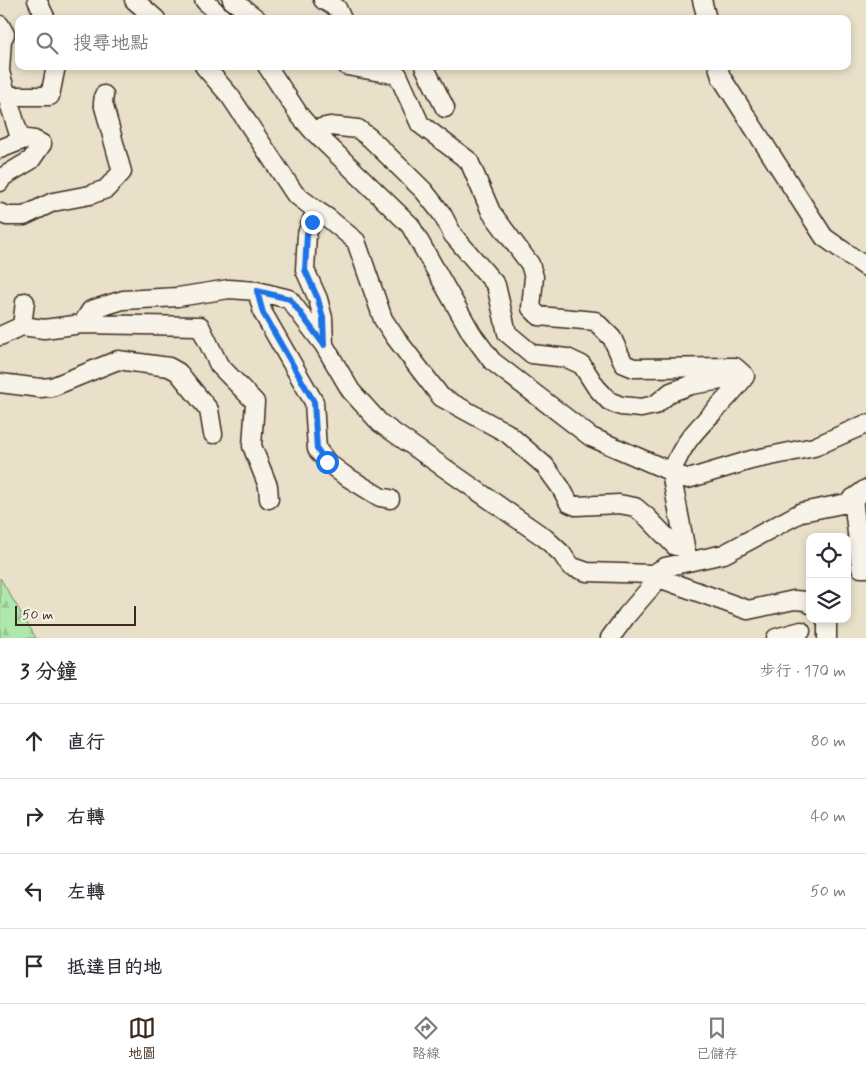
<!DOCTYPE html>
<html lang="zh-TW">
<head>
<meta charset="utf-8">
<style>
	:root { --surface:#fff; --page:#f2f2f3; --text:#2b2b33; --muted:#7c7c81; --line:#e1e1e2; --accent:#3b2a1e }
	body { margin:0; font-family:Mynerve,"LXGW WenKai TC",sans-serif; background:var(--page); color:var(--text) }
	.controls { position:absolute; right:15px; bottom:15px; display:grid; overflow:hidden; border-radius:10px; box-shadow:0 2px 8px #0003 }
	.controls button { width:45px; height:45px; display:grid; place-items:center; padding:0; border:0; border-bottom:1px solid var(--line); background:var(--surface); color:var(--text); font:25px sans-serif }
	.scale { position:absolute; left:15px; bottom:12px; width:121px; box-sizing:border-box; padding-left:5px; border:2px solid #3b2a1e; border-top:0; font-size:14px; line-height:18px; white-space:nowrap; color:#3b2a1e; -webkit-text-stroke:4px #f7f3e8; paint-order:stroke }
	.stop { position:absolute; width:15px; height:15px; margin:-11px; border:4px solid #1a73e8; border-radius:50%; background:#fff }
	.stop.end { background:#1a73e8; border-color:#fff; box-shadow:0 1px 5px #0008 }
	.list { margin:0; padding:0; list-style:none }
	h2 { display:flex; justify-content:space-between; align-items:center; height:65px; margin:0; padding:0 20px; font-size:21px }
	h2 small { font-size:16px; font-weight:400; color:var(--muted) }
	.list li { display:grid; grid-template-columns:32px 1fr auto; gap:15px; align-items:center; box-sizing:border-box; height:75px; padding:0 20px; border-top:1px solid var(--line) }
	.list b { display:block; font-size:19px; white-space:nowrap }
	.list em { font-size:16px; font-style:normal; color:var(--muted) }
	.icon { flex:none; width:28px; height:28px; fill:none; stroke:currentColor; stroke-width:2; stroke-linecap:round; stroke-linejoin:round }
	.map { position:relative; flex:none; width:866px; height:638px; overflow:hidden }
	.search { position:absolute; background:var(--surface); box-shadow:0 2px 8px #0003; left:15px; right:15px; top:15px; height:55px; display:flex; align-items:center; gap:12px; box-sizing:border-box; padding:0 18px; border-radius:10px; color:var(--muted); font-size:19px }
	.sheet { height:365px; background:var(--surface) }
	nav { display:flex; justify-content:space-around; align-items:center; box-sizing:border-box; height:70px; border-top:1px solid var(--line); background:var(--surface); font-size:14px; color:var(--muted) }
	nav a { display:grid; justify-items:center; gap:2px }
	nav .on { color:var(--accent) }
	.map>svg:first-child { display:block }
</style>
</head>
<body>
<div class="map">
<svg width="866" height="638" viewBox="0 0 866 638">
	<defs>
		<pattern id="forest-firs" width="22" height="20" patternUnits="userSpaceOnUse" patternTransform="scale(1.25)"><rect width="22" height="20" fill="#aee8ac"/><path d="M5 1l3.5 6h-7zM16 11l3.5 6h-7z" fill="#97c794"/></pattern>
	</defs>
	<rect width="100%" height="100%" fill="#e9e0c9"/>
	<filter id="ink" filterUnits="userSpaceOnUse"><feTurbulence type="fractalNoise" baseFrequency=".02" numOctaves="2"/><feDisplacementMap in="SourceGraphic" scale="10" xChannelSelector="R" yChannelSelector="G"/><feConvolveMatrix kernelMatrix="1 2 1 2 8 2 1 2 1" color-interpolation-filters="sRGB"/></filter>
	<g filter="url(#ink)">
		<path fill="url(#forest-firs)" stroke="#748965" d="M0,578L36,638H0Z"/>
		<g fill="none" stroke-linecap="round" stroke-linejoin="round">
			<defs>
				<path id="minor" d="M37,0L46,19
					M134,0L156,19
					M204,0L223,19
					M232,0L257,19
					M323,0L337,8L342,19
					M702,0L707,19
					M0,25L5,34L2,40L0,71
					M204,66L230,96L295,194L316,210L307,234L305,270L318,299L323,318L324,345
					M267,66L300,116L312,130L410,225L472,334L492,361L591,437L688,479L751,460L814,447L866,424
					M347,66L398,75L420,124L469,161L491,212L530,264L534,277L531,308L539,316L595,321L612,338L624,364L634,368L735,367L745,376C729,399 707,416 690,438C682,448 676,461 671,473L688,562
					M424,66L445,108
					M718,66L721,77L824,237L866,267
					M0,72L7,96H50L56,66
					M7,96L20,138
					M312,130L330,126L358,129L370,138L424,191L442,214L453,235L496,285L507,333L532,354L567,358L582,365L596,387L609,401L621,406L641,408L655,405L671,392L691,385L745,376
					M0,149L20,141V138L34,140L42,144L31,160L1,178L0,182
					M316,210L328,218L356,241L383,319L395,337L441,397L507,433L545,466L561,488L569,503L576,506L619,504L635,507L647,517L675,546H685
					M0,213L7,216H24L53,202L90,195L106,189L122,172L103,103L104,95
					M257,291L263,313L314,402L317,449L327,462L344,475L380,497L390,499
					M82,324L200,326L219,365L255,402L252,446L268,486L269,499
					M22,326L25,302
					M0,336L22,326L44,329L82,324L91,310L123,300L178,297L229,289L257,291L289,299L324,345L351,391L380,423L545,538L562,554L570,566L587,572L653,574L665,567L724,554L802,512L847,503L866,489
					M0,383L40,388L52,387L118,360L169,367L178,372L209,410L213,434
					M853,498L861,568H866
					M653,574L659,578L748,610L794,600L807,601L810,604
					M825,619L827,623V638
					M610,638L627,615L659,578
					M776,638L801,631"/>
			</defs>
			<use href="#minor" stroke="#3b2a1e" stroke-width="21"/>
			<use href="#minor" stroke="#f7f3e8" stroke-width="18"/>
		</g>
	</g>
	<g fill="none" stroke-linecap="round" stroke-linejoin="round" filter="url(#ink)">
		<path stroke="#1a73e8" stroke-width="6" d="M312,222L307,234L305,270L318,299L323,318L324,345L290,299L257,291L263,313L314,402L317,449L327,462"/>
	</g>
</svg>
<div class="controls">
<button><svg class="icon" aria-label="locate" viewBox="0 0 24 24"><circle cx="12" cy="12" r="6"/><path d="M12 2v4M12 18v4M2 12h4M18 12h4"/></svg></button>
<button><svg class="icon" aria-label="layers" viewBox="0 0 24 24"><path d="M12 4l9 5-9 5-9-5zM3 14l9 5 9-5"/></svg></button>
</div>
<div class="scale">50 m</div>
<div class="stop" style="left:327px;top:462px"></div>
<div class="stop end" style="left:312px;top:222px"></div>
<div class="search"><svg class="icon" aria-label="search" viewBox="0 0 24 24"><circle cx="10" cy="10" r="6"/><path d="M15 15l6 6"/></svg>搜尋地點</div>
</div>
<section class="sheet">
<h2>3 分鐘<small>步行 · 170 m</small></h2>
<ul class="list">
<li><svg class="icon" aria-label="ahead" viewBox="0 0 24 24"><path d="M12 20V5M6 11l6-6 6 6"/></svg><div><b>直行</b></div><em>80 m</em></li>
<li><svg class="icon" aria-label="right" viewBox="0 0 24 24"><path d="M7 20v-9h11M14 6l5 5-5 5"/></svg><div><b>右轉</b></div><em>40 m</em></li>
<li><svg class="icon" aria-label="left" viewBox="0 0 24 24"><path d="M17 20v-9H6M10 6l-5 5 5 5"/></svg><div><b>左轉</b></div><em>50 m</em></li>
<li><svg class="icon" aria-label="arrive" viewBox="0 0 24 24"><path d="M6 21V4h12l-3 4 3 4H6"/></svg><div><b>抵達目的地</b></div></li>
</ul>
</section>
<nav>
<a class="on"><svg class="icon" aria-label="map" viewBox="0 0 24 24"><path d="M3 6l6-2 6 2 6-2v14l-6 2-6-2-6 2zM9 4v14M15 6v14"/></svg>地圖</a>
<a><svg class="icon" aria-label="directions" viewBox="0 0 24 24"><path d="M12 3l9 9-9 9-9-9zM9 14v-3h6M13 9l2 2-2 2"/></svg>路線</a>
<a><svg class="icon" aria-label="saved" viewBox="0 0 24 24"><path d="M7 4h10v16l-5-4-5 4z"/></svg>已儲存</a>
</nav>
</body>
</html>
